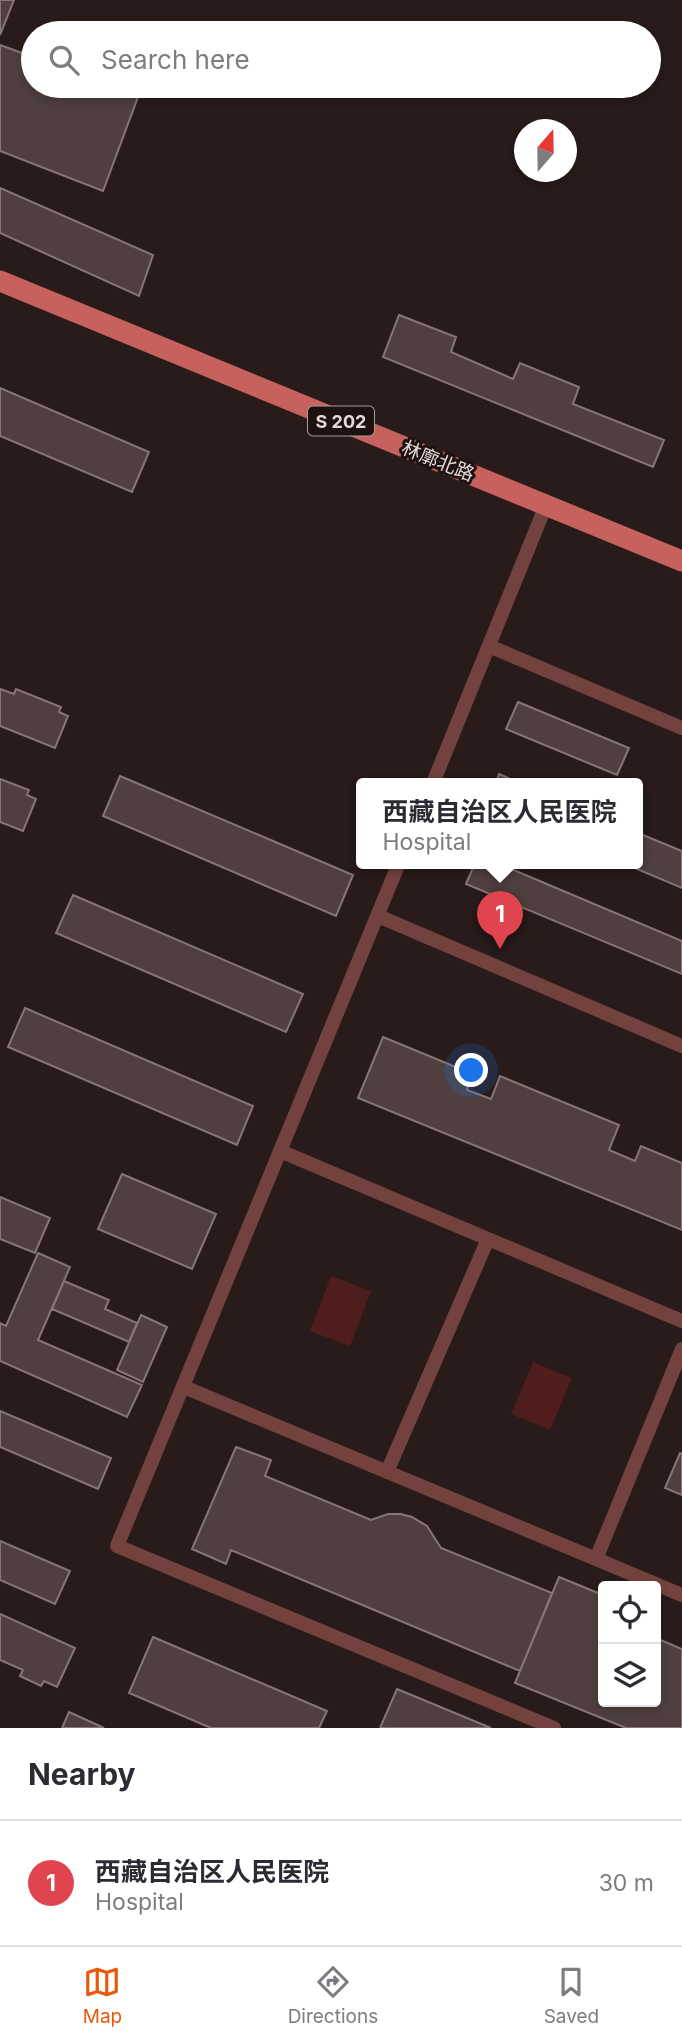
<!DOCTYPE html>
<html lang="en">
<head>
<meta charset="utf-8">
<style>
	:root { --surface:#fff; --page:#f7f7f7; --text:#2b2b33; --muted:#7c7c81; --line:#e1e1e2; --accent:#ea580c }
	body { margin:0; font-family:Inter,"Noto Sans SC",sans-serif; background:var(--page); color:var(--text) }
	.controls { position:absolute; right:21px; bottom:21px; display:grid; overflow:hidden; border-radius:7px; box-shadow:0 4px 10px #0003 }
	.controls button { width:63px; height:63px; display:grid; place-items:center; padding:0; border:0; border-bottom:2px solid var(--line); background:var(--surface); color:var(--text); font:35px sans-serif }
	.compass { position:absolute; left:514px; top:119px; width:63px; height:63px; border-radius:50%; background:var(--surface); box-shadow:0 4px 10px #0003; rotate:20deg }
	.you { position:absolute; left:472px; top:1071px; width:24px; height:24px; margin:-18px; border:5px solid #fff; border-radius:50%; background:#1a73e8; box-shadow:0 0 0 10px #1a73e833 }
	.badge { display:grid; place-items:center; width:46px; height:46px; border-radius:50%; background:var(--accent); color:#fff; font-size:23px; font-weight:700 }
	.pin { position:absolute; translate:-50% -58px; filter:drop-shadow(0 2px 4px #0008) }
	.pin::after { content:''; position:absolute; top:37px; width:24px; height:21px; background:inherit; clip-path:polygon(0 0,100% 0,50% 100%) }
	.popup { position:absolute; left:356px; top:778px; width:287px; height:91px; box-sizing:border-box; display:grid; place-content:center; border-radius:7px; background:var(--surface); filter:drop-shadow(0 2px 5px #0005); font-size:23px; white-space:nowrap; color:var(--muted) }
	.popup b { font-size:26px; color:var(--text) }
	.popup::after { content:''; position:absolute; left:50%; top:100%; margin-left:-14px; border:14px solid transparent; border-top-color:var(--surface) }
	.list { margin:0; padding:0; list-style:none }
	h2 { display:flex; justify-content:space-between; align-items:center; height:91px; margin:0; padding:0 28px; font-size:30px }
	h2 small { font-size:23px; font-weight:400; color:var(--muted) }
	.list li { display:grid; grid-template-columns:46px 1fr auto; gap:21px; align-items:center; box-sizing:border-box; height:126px; padding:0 28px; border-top:2px solid var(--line) }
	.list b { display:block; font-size:26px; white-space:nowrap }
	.list p { margin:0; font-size:23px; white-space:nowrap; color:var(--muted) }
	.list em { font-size:23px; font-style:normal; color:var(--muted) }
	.icon { flex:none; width:38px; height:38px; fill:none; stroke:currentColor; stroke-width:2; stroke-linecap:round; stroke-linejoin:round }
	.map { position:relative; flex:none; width:682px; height:1728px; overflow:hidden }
	.search { position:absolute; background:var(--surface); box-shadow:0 4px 10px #0003; left:21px; right:21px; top:21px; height:77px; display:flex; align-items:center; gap:18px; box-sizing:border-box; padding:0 24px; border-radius:38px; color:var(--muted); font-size:26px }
	.sheet { height:217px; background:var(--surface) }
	nav { display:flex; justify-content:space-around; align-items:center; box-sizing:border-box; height:98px; border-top:2px solid var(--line); background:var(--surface); font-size:19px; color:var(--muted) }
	nav a { display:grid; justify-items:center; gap:4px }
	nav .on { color:var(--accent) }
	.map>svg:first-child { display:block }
</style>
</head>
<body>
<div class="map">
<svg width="682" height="1728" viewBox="0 0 682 1728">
	<rect width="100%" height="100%" fill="#281b1a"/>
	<path fill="#501d1d" d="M331,1276L371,1291L350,1346L310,1331Z
		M533,1362L572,1378L550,1430L511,1414Z"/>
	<path fill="#4f403f" stroke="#867675" stroke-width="2" d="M0,0H14L0,35Z
		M0,45L33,57V86H108L138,97L103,191L0,151Z
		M0,188L153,255L139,296L0,233Z
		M399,315L456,337L451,352L513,379L520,363L579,387L573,404L664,440L653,467L383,357Z
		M0,388L149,452L132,492L0,436Z
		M0,689L14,694L16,689L61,707L59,712L68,716L55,748L0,726Z
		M518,702L629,748L617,775L506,729Z
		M499,774L519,783H496Z
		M120,776L353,875L336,916L103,816Z
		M0,779L29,790L27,795L36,799L23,831L0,822Z
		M638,833L682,851V888L623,863H638Z
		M475,863H497L682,941V974L466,884Z
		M73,895L303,994L286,1032L56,933Z
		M25,1008L253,1106L237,1145L8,1047Z
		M383,1037L473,1074L467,1090L491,1099L500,1076L619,1125L609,1150L635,1161L641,1146L682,1163V1230L358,1098Z
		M122,1174L216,1214L192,1269L98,1229Z
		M0,1197L50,1218L35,1253L0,1239Z
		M38,1253L70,1267L38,1340L142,1385L127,1417L0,1361V1323L6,1326Z
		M64,1281L109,1300L105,1309L137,1323L129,1342L52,1309Z
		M141,1315L167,1327L143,1382L117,1370Z
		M0,1411L111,1458L98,1489L0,1447Z
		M236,1447L271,1460L265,1476L371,1520L388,1514H401L412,1517L427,1526L441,1548L552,1593L520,1671L231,1550L226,1564L192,1549Z
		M680,1453L682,1454V1495L665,1488Z
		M0,1541L70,1571L55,1604L0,1580Z
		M559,1577L603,1595V1702H656V1638L682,1649V1728H626L515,1683Z
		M0,1614L75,1648L57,1687L44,1681L41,1686L20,1676L23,1670L0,1660Z
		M153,1637L327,1711L319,1728H211L129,1693Z
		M397,1689L491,1728H380Z
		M69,1712L104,1728H62Z"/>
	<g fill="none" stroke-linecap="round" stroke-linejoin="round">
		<path stroke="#73423f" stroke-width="14" d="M489,646L682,728
			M433,783L546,505
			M399,863L117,1546L554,1728
			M378,916L682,1046
			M280,1151L682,1321
			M184,1387L596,1559L682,1349
			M387,1472L488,1239
			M596,1559L682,1595"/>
		<path stroke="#c7615e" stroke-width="21" d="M0,281L682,561"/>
	</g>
	<g text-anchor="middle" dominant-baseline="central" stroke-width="6" stroke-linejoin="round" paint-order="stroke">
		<rect fill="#1e1211" stroke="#a79d9c" stroke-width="2" x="308" y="406.5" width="66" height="29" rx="5"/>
		<g font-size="18" font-weight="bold" fill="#e2d9d8">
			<text x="341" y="421">S 202</text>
		</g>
		<g font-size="19" fill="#e2d9d8" stroke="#1e1211">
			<text transform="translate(438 461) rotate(22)">林廓北路</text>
		</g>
	</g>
</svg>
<div class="controls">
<button><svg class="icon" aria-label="locate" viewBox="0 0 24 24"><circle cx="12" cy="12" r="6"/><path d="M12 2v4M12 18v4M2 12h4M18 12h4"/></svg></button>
<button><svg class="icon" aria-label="layers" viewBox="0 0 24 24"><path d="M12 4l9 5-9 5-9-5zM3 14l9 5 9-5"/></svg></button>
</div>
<svg class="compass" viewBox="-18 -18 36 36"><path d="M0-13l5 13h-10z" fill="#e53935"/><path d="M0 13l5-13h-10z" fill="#7c7c81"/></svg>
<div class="you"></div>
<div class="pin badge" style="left:500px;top:949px;background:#e0444e">1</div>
<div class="popup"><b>西藏自治区人民医院</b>Hospital</div>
<div class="search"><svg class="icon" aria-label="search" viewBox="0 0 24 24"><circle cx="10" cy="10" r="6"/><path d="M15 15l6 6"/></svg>Search here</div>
</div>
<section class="sheet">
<h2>Nearby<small></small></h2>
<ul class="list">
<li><span class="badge" style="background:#e0444e">1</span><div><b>西藏自治区人民医院</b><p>Hospital</p></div><em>30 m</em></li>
</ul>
</section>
<nav>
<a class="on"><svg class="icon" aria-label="map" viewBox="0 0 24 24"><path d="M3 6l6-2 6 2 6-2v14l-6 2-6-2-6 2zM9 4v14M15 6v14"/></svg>Map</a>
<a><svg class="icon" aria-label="directions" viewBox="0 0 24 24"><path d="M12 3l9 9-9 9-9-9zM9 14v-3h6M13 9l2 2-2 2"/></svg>Directions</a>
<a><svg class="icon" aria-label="saved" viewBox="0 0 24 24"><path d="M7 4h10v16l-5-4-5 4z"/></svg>Saved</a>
</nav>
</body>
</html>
